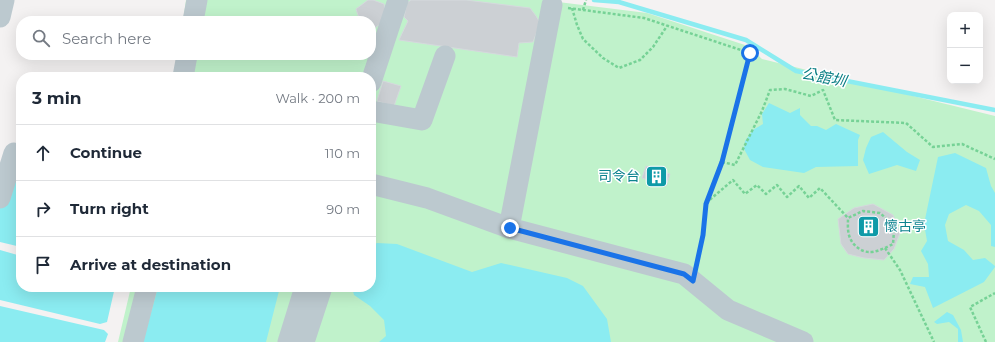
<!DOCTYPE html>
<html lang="en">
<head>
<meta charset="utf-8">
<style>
	:root { --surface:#fff; --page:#f6f6f7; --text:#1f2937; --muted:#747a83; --line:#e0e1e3 }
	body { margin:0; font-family:Montserrat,"Noto Sans TC",sans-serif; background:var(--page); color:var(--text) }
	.controls { position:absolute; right:12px; top:12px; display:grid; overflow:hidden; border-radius:8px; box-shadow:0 4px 16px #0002 }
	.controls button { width:36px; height:36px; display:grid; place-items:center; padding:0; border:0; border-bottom:1px solid var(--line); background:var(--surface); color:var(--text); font:20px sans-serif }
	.stop { position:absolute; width:12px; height:12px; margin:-9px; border:3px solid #1a73e8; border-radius:50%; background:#fff }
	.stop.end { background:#1a73e8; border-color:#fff; box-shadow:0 1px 4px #0008 }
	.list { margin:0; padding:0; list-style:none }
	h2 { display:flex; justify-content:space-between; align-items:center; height:52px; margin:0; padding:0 16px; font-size:17px }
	h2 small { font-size:13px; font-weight:400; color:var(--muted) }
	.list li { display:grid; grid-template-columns:26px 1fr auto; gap:12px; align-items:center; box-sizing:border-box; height:56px; padding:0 16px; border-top:1px solid var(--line) }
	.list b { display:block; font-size:15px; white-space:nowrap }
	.list em { font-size:13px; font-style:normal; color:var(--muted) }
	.icon { flex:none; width:22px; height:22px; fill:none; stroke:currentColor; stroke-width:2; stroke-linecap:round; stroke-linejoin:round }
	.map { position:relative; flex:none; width:995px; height:342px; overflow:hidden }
	.search { position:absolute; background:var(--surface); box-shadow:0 4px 16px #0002; left:16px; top:16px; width:360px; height:44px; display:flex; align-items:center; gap:10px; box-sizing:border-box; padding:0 14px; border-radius:16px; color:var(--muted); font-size:15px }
	.panel { position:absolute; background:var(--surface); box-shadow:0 4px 16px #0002; left:16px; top:72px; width:360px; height:220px; border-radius:16px }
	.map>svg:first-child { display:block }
</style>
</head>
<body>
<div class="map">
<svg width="995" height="342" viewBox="0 0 995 342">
	<rect width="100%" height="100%" fill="#f4f2f2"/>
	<path fill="#c0f2cb" d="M186,0H542L647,13L748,46L762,59L995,116V342H118L131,287H371V77H174L177,55H371V21H183Z"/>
	<path fill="#8becf1" d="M769,103L790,113L800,108V115L811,126H817L826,130L836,124L860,135L858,140V166L816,167L804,173L763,167L750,160L744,149L745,141L753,130L763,124L762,114Z
		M883,132L907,152L920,160L916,171L897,165L869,174L863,160L866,148L871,137Z
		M955,153L986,168L991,186L995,193V247L991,246V225L979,211L966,205L949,214L945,225L948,241L964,250L973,260L985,258L995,266V267L984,282L933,308L925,287L910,284L913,277H929L928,264L921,251L927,241L924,224L938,157Z
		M11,166L21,169V247L0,242V203Z
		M377,243L397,244L472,272L501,263L567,278L583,286L607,319L611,342H379L386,336L384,320L370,306L354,295L352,287H371V246Z
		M0,250L21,256V287H115L107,322L100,324L0,300Z
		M158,287H280L266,342H143Z
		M0,306L104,330L108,334L105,342H0Z
		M947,312L953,315L961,330L963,342H958V329L949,322L937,324L934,322Z"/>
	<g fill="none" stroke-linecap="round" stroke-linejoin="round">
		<path stroke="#8becf1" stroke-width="4.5" d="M594,0L619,2L746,40L796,71L995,110"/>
	</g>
	<path fill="#ccd0d4" stroke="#d5d9dd" d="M368,0H373L384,4L386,20L373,29L371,28V21H360L356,9Z
		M411,0H466L530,8L536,16L540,23L533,42L519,43L517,57L399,40L408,21L404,17L407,3Z
		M383,81L401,86L394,106L377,101Z
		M646,166L670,174L666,186L642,178Z
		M873,204L893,215L900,233L894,249L884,260L864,258L848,254L841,244L838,219L854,208Z"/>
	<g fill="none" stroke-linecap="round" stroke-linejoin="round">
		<path stroke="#76d296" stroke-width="2.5" stroke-dasharray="3 2" stroke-linecap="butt" d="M568,8L644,18L750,53L722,162L706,204L703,235L697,263
			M572,8L577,25L583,39L603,58L619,68L640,60L653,47L667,26
			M583,10L586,0
			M722,162L735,165L762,111L770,90L785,89L811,96L823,90L835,120L906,123L933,147L962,144L995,159
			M706,203L733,180L745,194L757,185L766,194L777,185L787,197L799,186L809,198L820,188L848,218L863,211L880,213L888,220L894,231L893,244C887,247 875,253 869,252C862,252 854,246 851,240C847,233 848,225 848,218
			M885,248L900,270L934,342
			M986,342L970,307L995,293"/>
		<path stroke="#bcc9cf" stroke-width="21" d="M0,17L4,0
			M193,21L197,0
			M183,77L187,55
			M371,82L398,0
			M371,111L422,120L445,56
			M371,184L427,198L509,228L684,274L728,310L803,342
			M0,198L14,153
			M509,228L552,5
			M133,342L147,287
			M288,342L305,287
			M304,342L322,287"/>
	</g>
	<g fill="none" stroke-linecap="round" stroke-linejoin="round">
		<path stroke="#1a73e8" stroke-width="5" d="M510,228L684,274L693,281L703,235L706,204L722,162L750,53"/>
	</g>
	<defs>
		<symbol id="building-square" viewBox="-11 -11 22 22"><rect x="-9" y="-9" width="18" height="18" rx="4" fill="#0f9aa8" stroke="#fff"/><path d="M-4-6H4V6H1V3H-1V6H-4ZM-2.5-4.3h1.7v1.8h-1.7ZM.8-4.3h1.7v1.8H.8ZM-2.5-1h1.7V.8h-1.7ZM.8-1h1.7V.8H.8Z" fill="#fff"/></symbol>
	</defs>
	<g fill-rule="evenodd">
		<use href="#building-square" x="644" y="164" width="25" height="25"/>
		<use href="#building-square" x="856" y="214" width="25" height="25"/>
	</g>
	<g text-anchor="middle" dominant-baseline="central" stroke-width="3" stroke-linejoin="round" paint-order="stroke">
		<g font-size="14" fill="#0d838f" stroke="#fff" text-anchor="end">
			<text x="640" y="176">司令台</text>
			<text x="884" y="226" text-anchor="start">懷古亭</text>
		</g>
		<g font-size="15" font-style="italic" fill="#097e84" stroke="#fff">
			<text transform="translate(824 77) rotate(11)">公館圳</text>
		</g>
	</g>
</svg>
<div class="controls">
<button>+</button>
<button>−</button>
</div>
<div class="stop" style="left:750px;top:53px"></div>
<div class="stop end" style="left:510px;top:228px"></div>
<div class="search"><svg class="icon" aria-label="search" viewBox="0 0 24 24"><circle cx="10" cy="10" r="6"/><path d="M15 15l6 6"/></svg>Search here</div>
<section class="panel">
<h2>3 min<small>Walk · 200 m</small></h2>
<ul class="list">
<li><svg class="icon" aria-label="ahead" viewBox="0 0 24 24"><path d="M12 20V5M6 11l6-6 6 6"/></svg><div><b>Continue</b></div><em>110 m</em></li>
<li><svg class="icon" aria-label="right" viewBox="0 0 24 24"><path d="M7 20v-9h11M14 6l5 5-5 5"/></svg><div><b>Turn right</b></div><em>90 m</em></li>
<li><svg class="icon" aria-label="arrive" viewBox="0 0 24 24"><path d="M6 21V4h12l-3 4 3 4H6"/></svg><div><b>Arrive at destination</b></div></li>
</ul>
</section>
</div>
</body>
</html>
